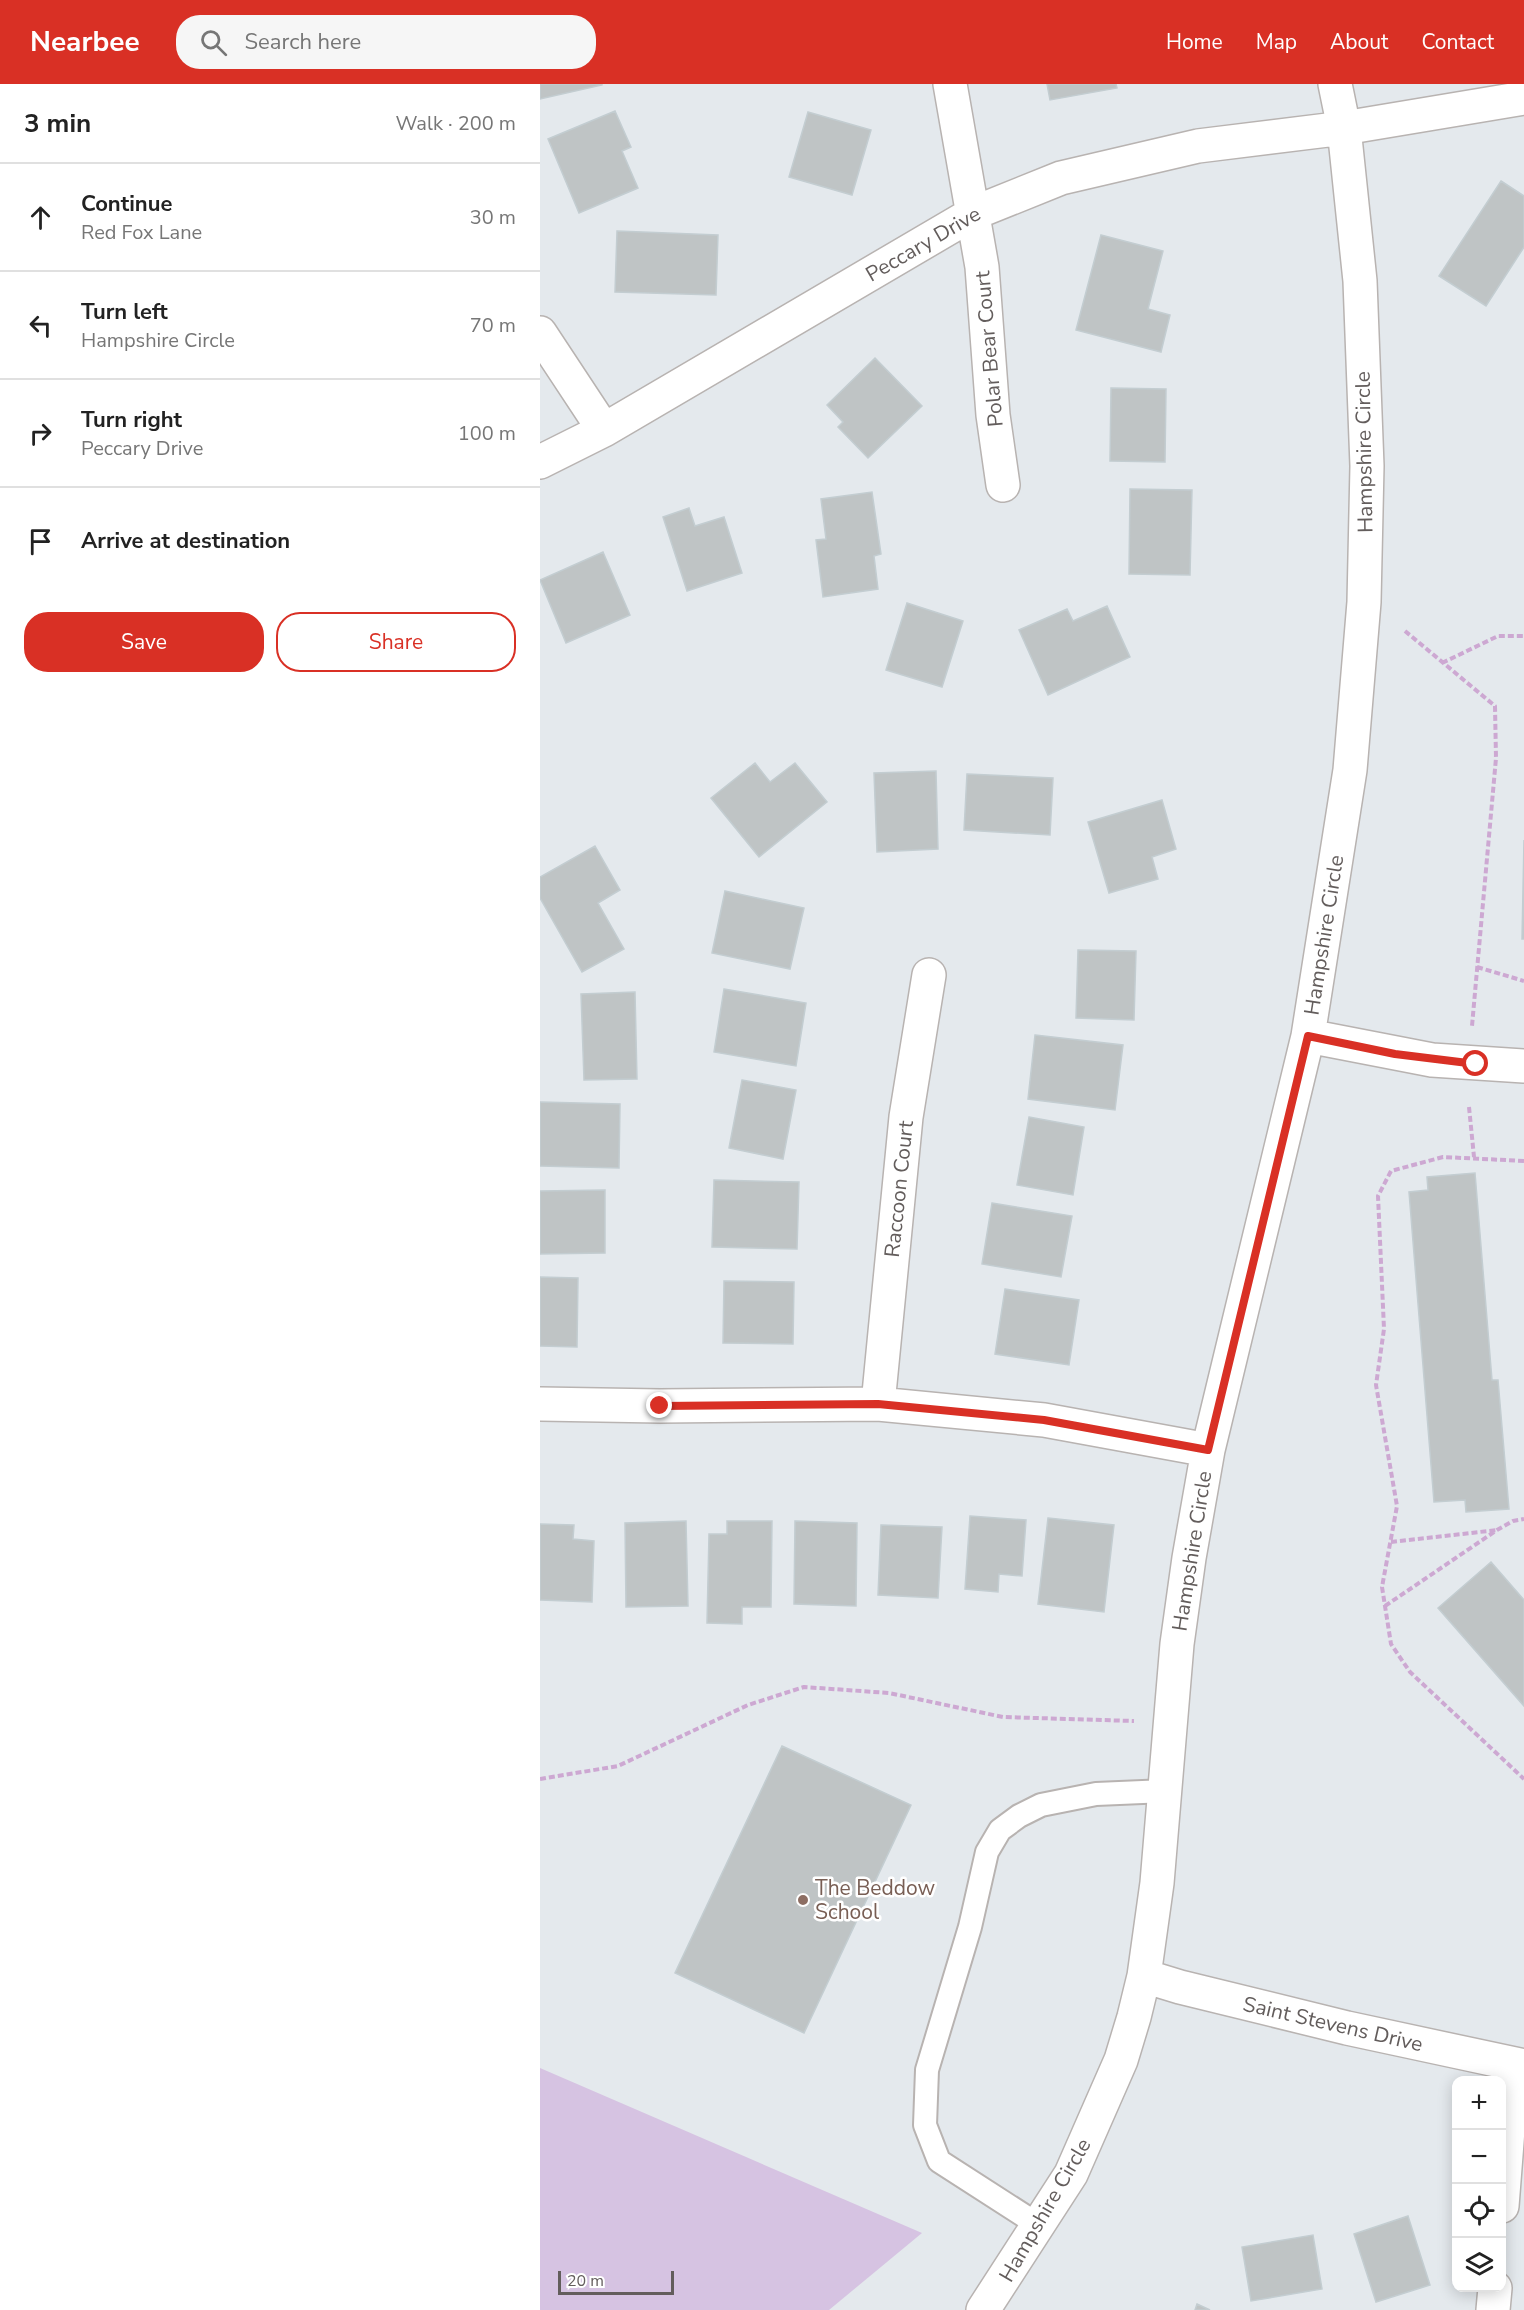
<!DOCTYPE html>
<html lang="en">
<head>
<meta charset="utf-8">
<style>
	:root { --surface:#fff; --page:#f6f6f6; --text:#222; --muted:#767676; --line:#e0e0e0; --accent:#d93025 }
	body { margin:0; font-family:"Nunito Sans",sans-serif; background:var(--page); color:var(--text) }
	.controls { position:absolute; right:18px; bottom:18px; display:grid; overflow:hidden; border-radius:12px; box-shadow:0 3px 15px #0003 }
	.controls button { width:54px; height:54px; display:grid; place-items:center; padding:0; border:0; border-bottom:2px solid var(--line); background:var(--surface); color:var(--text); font:30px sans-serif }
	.scale { position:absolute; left:18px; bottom:15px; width:116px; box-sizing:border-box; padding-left:6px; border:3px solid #635d5c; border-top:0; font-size:16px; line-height:21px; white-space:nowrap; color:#635d5c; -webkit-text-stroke:4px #fff; paint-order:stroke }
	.stop { position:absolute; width:18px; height:18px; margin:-14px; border:4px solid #d93025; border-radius:50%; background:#fff }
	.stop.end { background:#d93025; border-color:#fff; box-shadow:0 2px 6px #0008 }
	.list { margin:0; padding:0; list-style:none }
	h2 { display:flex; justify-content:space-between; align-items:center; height:78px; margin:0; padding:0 24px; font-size:26px }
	h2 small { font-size:20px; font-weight:400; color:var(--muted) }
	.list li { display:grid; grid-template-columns:39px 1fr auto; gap:18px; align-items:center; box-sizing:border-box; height:108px; padding:0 24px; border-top:2px solid var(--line) }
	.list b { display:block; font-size:22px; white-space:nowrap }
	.list p { margin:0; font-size:20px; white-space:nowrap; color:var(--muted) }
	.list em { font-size:20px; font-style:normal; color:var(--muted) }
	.actions { display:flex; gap:12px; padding:18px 24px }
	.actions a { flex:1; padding:14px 0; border:2px solid var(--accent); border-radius:24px; text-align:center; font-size:21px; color:var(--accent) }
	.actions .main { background:var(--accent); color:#fff }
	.icon { flex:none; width:33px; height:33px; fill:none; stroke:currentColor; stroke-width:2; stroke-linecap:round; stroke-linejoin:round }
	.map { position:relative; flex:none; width:984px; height:2226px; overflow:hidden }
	header { display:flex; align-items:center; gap:36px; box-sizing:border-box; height:84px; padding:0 30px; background:var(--accent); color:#fff }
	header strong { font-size:28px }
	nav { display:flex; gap:33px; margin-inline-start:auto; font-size:21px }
	.search { width:420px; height:54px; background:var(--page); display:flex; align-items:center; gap:15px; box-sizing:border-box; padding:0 21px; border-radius:24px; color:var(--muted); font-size:22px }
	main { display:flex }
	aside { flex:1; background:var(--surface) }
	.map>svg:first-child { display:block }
</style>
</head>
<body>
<header>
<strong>Nearbee</strong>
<div class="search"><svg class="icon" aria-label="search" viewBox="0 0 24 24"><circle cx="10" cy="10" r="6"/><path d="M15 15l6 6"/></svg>Search here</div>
<nav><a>Home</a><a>Map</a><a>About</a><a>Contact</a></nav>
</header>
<main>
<aside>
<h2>3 min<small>Walk · 200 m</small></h2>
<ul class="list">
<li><svg class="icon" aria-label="ahead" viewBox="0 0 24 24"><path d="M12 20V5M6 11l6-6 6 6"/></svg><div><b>Continue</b><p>Red Fox Lane</p></div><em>30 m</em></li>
<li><svg class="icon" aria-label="left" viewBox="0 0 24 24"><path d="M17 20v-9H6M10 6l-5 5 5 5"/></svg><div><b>Turn left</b><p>Hampshire Circle</p></div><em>70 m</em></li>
<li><svg class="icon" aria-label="right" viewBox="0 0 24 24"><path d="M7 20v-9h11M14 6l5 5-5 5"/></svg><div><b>Turn right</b><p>Peccary Drive</p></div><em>100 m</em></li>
<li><svg class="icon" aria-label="arrive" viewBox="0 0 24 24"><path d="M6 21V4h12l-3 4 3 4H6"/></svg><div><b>Arrive at destination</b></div></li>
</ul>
<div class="actions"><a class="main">Save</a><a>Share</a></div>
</aside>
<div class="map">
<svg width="984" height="2226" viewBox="0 0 984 2226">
	<rect width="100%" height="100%" fill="#e4e9ed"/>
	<path fill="#d6c3e2" d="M0,1984L382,2149L289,2226H0Z"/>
	<path fill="#bfc4c5" stroke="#c3cdd1" stroke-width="1.5" d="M0,0H62V1L0,15Z
		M507,0H576L577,4L510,16Z
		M75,27L91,63L82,67L98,104L39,129L8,55Z
		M268,28L331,46L312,111L249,93Z
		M961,97L984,112V163L946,222L899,192Z
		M77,147L178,151L176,211L75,208Z
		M561,151L623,167L608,225L630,231L621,268L536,246Z
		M335,274L382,322L328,374L298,343L303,338L287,321Z
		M571,304L626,305L625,378L570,377Z
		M590,405L652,406L650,491L589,490Z
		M332,408L341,470L334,472L338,505L283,513L276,456L286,455L281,415Z
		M149,424L155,442L184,433L202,489L147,507L123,433Z
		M63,468L90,531L26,559L0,496Z
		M367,519L423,537L402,603L346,586Z
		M567,522L590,573L508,611L479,546L527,525L533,537Z
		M215,679L230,698L255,679L287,718L219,773L171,714Z
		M396,687L398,765L337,768L334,689Z
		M427,690L513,694L510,751L424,746Z
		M622,716L636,765L612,773L618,795L569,809L548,738Z
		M984,756V855H982Z
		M55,762L80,806L58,819L84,865L42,888L0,814V793Z
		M185,807L264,824L250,885L172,869Z
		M538,866L596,867L594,936L536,934Z
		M184,905L266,919L256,982L174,968Z
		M95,908L97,995L44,996L41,910Z
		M495,951L583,961L575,1026L488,1015Z
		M202,996L256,1006L243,1075L189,1064Z
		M0,1018L80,1020L79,1084L0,1082Z
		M489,1033L544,1043L533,1111L477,1101Z
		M935,1089L952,1296H958L969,1425L926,1428L925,1416L894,1418L869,1108L888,1106L887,1093Z
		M174,1096L259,1098L257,1165L172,1163Z
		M65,1106V1169L0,1170V1107Z
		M452,1119L532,1132L521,1193L442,1180Z
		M0,1193L38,1194L37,1263L0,1262Z
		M184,1197L254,1198L253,1260L183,1259Z
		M465,1205L539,1216L529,1281L455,1270Z
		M430,1432L486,1436L482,1492L459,1490L458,1508L425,1505Z
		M508,1434L574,1441L564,1528L498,1520Z
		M146,1437L148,1522L86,1523L85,1439Z
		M187,1437H232L231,1523H202V1540L167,1539L169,1450H187Z
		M255,1437L317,1439L316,1522L254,1520Z
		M0,1440L34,1441L33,1455L54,1457L52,1518L0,1516Z
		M341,1441L402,1443L398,1514L338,1511Z
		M951,1478L984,1516V1622L898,1524Z
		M242,1662L371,1721L264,1949L135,1889Z
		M868,2132L890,2201L836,2218L814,2150Z
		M773,2151L782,2205L711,2217L702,2163Z
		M657,2220L670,2226H655Z"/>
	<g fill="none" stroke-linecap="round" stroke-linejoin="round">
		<defs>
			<path id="lane" d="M500,2142L399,2077L385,2041L387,1986L430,1843L447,1768L460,1746L479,1732L501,1721L556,1710L626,1707"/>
			<path id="street" d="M410,0L442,183L453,331L463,401
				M0,249L64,346
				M0,378L64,346L434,129L521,94L658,62L804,44L984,14
				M768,952L892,976L984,982
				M0,1320L120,1322L338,1320L504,1336L668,1366
				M338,1320L366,1033L389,891
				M604,1892L640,1903L807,1944L984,1982
				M962,2122L970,2020L977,1981
				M443,2226L531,2090L581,1976L594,1933L604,1892L617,1799L637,1560L649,1474L668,1366L768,952L810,686L824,518L827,382L820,197L804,44L795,0
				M953,2226L955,2204"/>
		</defs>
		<use href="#lane" stroke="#b8b3b1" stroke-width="26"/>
		<use href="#street" stroke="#b8b3b1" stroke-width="36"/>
		<path stroke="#cda8d2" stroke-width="4" stroke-dasharray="6 3" stroke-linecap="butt" d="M865,547L955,622L956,674L932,942
			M902,579L958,552H984
			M937,883L984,897
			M929,1023L934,1073
			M984,1077L903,1073L851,1087L838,1112L844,1245L836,1301L857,1422L842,1503L851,1560L870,1588L984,1695
			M851,1458L957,1446
			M845,1522L957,1446L973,1437L984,1435
			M0,1695L78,1682L208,1621L264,1603L349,1609L463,1633L594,1637"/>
		<use href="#lane" stroke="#fff" stroke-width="22"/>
		<use href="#street" stroke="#fff" stroke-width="33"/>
	</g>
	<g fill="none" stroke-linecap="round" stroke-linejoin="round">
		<path stroke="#d93025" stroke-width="8" d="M120,1322L338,1320L504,1336L668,1366L768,952L855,970L936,980"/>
	</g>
	<circle fill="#8d6e63" stroke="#fff" stroke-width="2" cx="263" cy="1816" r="6"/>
	<g text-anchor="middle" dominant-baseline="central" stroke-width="5" stroke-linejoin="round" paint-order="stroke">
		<g font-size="21" fill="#635d5c" stroke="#fff">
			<text transform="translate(383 160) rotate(-30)">Peccary Drive</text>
			<text transform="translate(449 265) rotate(-95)">Polar Bear Court</text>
			<text transform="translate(824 368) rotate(-91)">Hampshire Circle</text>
			<text transform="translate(784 851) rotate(-81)">Hampshire Circle</text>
			<text transform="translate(359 1105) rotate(-84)">Raccoon Court</text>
			<text transform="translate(652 1467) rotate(-81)">Hampshire Circle</text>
			<text transform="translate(793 1940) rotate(13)">Saint Stevens Drive</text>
			<text transform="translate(505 2126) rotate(-60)">Hampshire Circle</text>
		</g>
		<g font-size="21" fill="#785e54" stroke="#fff" text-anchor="start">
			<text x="275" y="1804">The Beddow<tspan x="275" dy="24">School</tspan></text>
		</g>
	</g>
</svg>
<div class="controls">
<button>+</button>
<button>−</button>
<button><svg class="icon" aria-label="locate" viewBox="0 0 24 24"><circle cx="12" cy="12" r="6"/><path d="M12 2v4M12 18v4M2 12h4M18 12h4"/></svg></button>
<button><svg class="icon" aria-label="layers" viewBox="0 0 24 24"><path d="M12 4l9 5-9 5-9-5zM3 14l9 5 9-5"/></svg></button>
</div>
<div class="scale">20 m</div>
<div class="stop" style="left:936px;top:980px"></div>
<div class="stop end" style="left:120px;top:1322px"></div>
</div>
</main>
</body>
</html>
